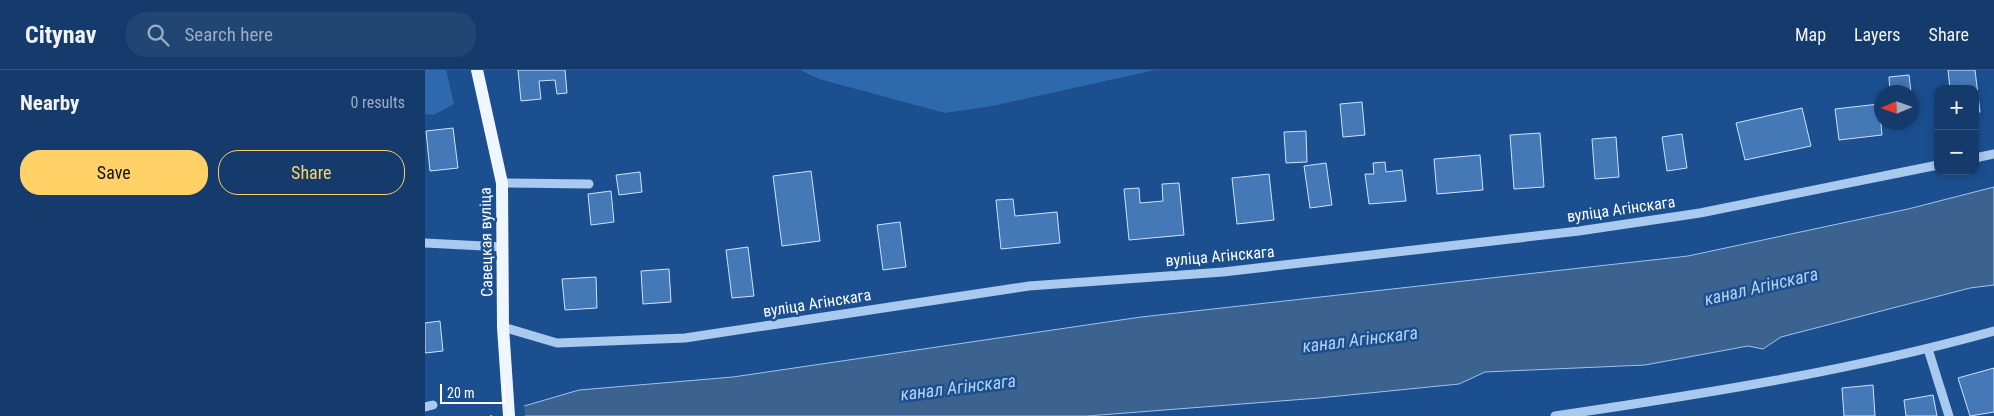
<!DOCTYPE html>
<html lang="en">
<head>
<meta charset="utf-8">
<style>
	:root { --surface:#143b6b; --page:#214673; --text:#f1f3f6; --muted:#9dadc1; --line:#33557e; --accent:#ffd166 }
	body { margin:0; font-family:"Roboto Condensed",sans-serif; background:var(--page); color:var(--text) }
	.controls { position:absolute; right:15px; top:15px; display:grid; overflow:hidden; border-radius:10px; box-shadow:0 2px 8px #0003 }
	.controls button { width:45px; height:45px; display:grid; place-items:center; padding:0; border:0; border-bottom:1px solid var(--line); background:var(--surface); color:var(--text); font:25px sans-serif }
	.compass { position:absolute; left:1449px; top:15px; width:45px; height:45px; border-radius:50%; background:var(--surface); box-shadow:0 2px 8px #0003; rotate:268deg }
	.scale { position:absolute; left:15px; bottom:12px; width:65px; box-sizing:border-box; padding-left:5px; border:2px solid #fff; border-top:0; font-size:14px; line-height:18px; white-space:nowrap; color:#fff; -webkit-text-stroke:4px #1b4f8f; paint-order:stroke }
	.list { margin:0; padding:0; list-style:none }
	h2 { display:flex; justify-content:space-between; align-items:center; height:65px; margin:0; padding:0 20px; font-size:21px }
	h2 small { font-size:16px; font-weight:400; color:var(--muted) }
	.actions { display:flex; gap:10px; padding:15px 20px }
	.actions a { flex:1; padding:11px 0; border:1px solid var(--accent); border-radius:20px; text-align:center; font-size:18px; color:var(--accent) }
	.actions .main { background:var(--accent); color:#111 }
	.icon { flex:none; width:28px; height:28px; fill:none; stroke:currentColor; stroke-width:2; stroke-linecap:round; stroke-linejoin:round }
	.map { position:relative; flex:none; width:1569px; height:346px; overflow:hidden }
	header { display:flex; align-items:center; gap:30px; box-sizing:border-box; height:70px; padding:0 25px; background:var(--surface); border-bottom:1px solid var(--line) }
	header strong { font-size:24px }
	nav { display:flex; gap:28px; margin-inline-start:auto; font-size:18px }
	.search { width:350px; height:45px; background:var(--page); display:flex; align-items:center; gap:12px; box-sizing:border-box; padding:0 18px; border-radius:20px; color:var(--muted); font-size:19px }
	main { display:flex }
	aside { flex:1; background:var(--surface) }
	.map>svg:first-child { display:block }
</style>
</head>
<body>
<header>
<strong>Citynav</strong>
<div class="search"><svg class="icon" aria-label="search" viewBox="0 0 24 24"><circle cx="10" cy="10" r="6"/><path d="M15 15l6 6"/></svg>Search here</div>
<nav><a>Map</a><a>Layers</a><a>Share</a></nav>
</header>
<main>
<aside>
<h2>Nearby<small>0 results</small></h2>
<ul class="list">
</ul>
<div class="actions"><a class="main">Save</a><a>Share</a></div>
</aside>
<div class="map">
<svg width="1569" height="346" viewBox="0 0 1569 346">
	<rect width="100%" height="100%" fill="#1b4f8f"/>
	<path fill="#2e69ad" d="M0,0H21L29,34L9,45L0,44Z
		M375,0H730L567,36L520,43L394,9Z"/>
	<path fill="#3c6290" stroke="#9cc4f0" d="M1569,117V215L1545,218L1356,267L1338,279L1323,276L1220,295L1060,302L1034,314L894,328L662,346H65L154,320L308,307L716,247L1263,186L1483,139Z"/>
	<path fill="#1b4f8f" d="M99,333L100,346H67V343Z"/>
	<path fill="#4478b7" stroke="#cfe3fa" d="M93,0H140L142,23L132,24L130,10L114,11L116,29L96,31Z
		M1523,0H1550L1555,42L1550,43V19H1525Z
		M1484,5L1486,22H1465L1464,7Z
		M937,32L940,65L918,67L915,34Z
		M1454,34L1457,65L1414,70L1410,39Z
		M1377,38L1386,76L1320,90L1311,53Z
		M28,58L33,98L5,101L1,61Z
		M881,61L882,92L861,93L859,62Z
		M1115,63L1119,117L1089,119L1085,65Z
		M1257,64L1262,98L1242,101L1237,67Z
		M1191,67L1194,107L1170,109L1167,69Z
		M1055,85L1058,120L1012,124L1009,89Z
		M960,92L961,102L977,100L981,131L944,134L940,104H949L948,93Z
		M901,93L907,135L885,138L879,96Z
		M386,101L395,171L357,176L348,106Z
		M215,102L217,122L194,125L191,105Z
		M844,104L849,150L812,154L807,108Z
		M754,113L759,165L704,170L699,119L714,118L715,133L738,131L737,114Z
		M186,121L189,152L166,155L163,124Z
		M588,129L590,146L632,142L635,173L576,179L571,130Z
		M475,152L481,197L458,200L452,155Z
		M323,177L329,226L307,228L301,180Z
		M244,199L246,232L218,234L216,201Z
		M171,207L172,238L140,240L137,209Z
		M15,251L18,281L0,283V253Z
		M1569,298V342L1545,346L1533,308Z
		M1448,315L1450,346H1419L1417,318Z
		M1508,325L1512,346H1481L1479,330Z"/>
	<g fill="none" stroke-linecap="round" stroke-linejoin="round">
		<path stroke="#a9c9ee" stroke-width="9" d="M1550,88L1569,84
			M77,113L164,114
			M0,173L78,177
			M78,257L132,273L260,268L604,216L798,202L1154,161L1275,143L1513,95
			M1503,279L1524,346
			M0,337L8,335
			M1130,346C1278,324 1425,301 1569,261"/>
		<path stroke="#f0f6ff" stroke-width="12" d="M52,0L77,113L78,257L84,346"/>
	</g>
	<g text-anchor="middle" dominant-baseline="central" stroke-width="5" stroke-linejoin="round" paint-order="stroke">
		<g font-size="16" fill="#fff" stroke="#1b4f8f">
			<text transform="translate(1196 139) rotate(-8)">вуліца Агінскага</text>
			<text transform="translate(61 172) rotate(-91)">Савецкая вуліца</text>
			<text transform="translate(795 186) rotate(-5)">вуліца Агінскага</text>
			<text transform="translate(392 233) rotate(-9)">вуліца Агінскага</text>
		</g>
		<g font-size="18" font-style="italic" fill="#b5d3f5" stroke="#1b4f8f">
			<text transform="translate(1336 216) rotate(-13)">канал Агінскага</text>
			<text transform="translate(935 269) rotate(-7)">канал Агінскага</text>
			<text transform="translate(533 317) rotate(-7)">канал Агінскага</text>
		</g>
	</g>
</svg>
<div class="controls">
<button>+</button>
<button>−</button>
</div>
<svg class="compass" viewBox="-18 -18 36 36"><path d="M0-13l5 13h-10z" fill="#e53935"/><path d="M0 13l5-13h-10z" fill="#9dadc1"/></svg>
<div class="scale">20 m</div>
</div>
</main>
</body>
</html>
